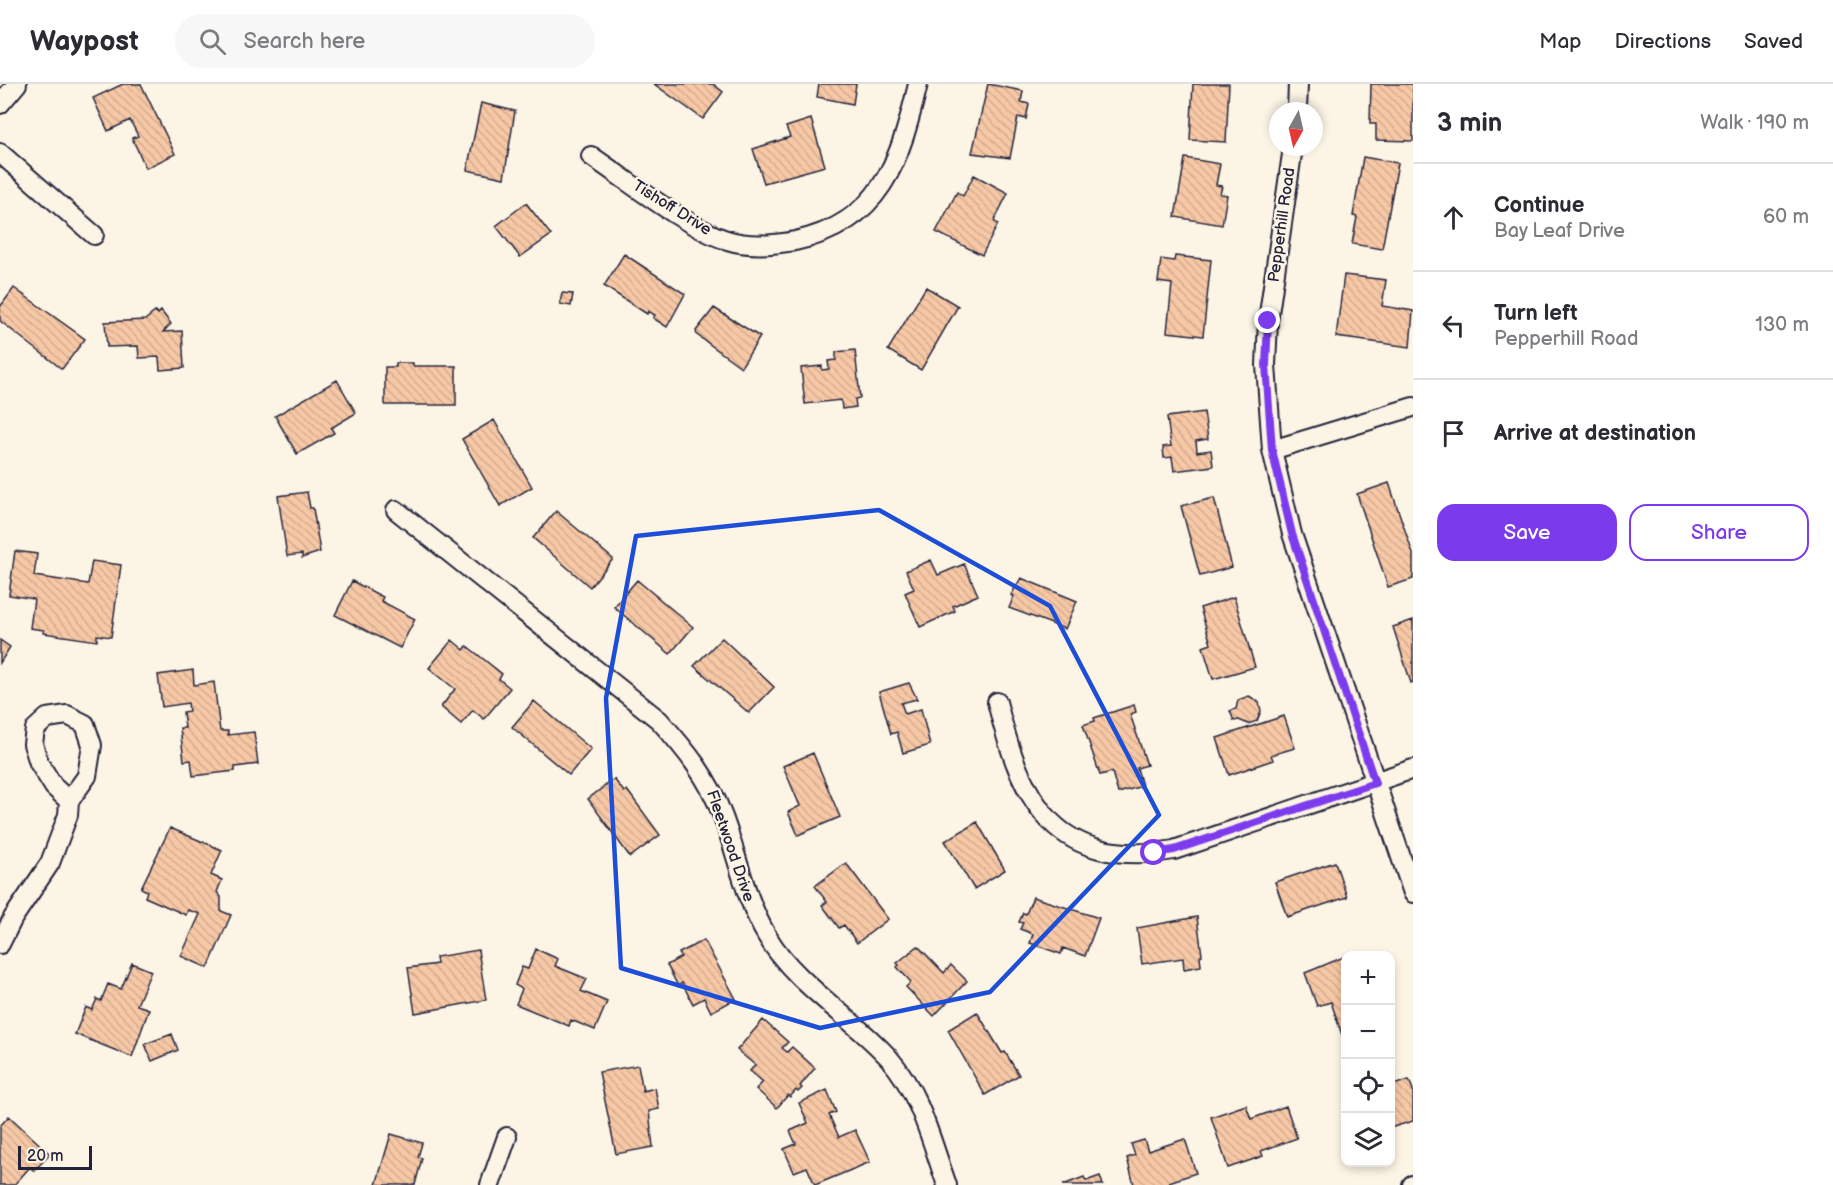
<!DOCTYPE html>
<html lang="en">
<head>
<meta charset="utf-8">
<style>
	:root { --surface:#fff; --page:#f7f7f7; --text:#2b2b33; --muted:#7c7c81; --line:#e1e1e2; --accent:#7c3aed }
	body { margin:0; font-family:"Balsamiq Sans",sans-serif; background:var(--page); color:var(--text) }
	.controls { position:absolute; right:18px; bottom:18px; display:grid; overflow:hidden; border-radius:12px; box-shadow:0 3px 9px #0003 }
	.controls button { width:54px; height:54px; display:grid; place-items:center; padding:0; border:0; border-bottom:2px solid var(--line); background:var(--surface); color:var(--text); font:30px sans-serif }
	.compass { position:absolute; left:1269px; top:18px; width:54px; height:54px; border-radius:50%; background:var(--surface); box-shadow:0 3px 9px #0003; rotate:188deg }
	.scale { position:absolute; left:18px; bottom:15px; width:74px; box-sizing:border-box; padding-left:6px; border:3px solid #22223b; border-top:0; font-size:16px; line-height:21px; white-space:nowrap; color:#22223b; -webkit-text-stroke:4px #fcf5e5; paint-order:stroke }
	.stop { position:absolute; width:18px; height:18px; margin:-14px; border:4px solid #7c3aed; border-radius:50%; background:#fff }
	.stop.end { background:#7c3aed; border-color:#fff; box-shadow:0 2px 6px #0008 }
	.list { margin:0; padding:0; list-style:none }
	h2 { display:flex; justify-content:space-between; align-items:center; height:78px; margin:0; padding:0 24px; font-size:26px }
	h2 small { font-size:20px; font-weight:400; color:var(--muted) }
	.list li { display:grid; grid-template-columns:39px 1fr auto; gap:18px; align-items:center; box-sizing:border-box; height:108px; padding:0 24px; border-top:2px solid var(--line) }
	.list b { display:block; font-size:22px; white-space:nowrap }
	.list p { margin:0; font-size:20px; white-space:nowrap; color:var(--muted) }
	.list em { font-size:20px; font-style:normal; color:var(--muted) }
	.actions { display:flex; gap:12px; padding:18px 24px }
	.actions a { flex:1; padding:14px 0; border:2px solid var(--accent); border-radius:18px; text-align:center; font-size:21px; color:var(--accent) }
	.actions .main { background:var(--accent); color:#fff }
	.icon { flex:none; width:33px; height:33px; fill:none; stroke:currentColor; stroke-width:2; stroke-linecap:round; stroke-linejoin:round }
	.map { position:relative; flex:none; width:1413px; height:1101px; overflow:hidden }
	header { display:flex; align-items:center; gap:36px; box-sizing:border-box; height:84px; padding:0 30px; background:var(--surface); border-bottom:2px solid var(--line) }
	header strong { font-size:28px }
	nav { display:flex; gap:33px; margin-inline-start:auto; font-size:21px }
	.search { width:420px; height:54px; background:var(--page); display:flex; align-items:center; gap:15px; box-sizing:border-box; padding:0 21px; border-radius:33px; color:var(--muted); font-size:22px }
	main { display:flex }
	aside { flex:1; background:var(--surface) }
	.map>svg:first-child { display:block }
</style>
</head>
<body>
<header>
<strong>Waypost</strong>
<div class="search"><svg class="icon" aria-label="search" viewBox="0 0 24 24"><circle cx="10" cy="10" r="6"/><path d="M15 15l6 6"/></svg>Search here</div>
<nav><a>Map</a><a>Directions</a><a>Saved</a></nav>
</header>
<main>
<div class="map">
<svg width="1413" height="1101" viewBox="0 0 1413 1101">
	<defs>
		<pattern id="building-back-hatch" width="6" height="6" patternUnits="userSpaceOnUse" patternTransform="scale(1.5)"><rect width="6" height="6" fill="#f7c8a6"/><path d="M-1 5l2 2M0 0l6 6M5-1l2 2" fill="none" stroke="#d3ac90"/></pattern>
	</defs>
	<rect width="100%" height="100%" fill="#fcf5e5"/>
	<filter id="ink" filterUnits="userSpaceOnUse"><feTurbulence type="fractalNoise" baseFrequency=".0167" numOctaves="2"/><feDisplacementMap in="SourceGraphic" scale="12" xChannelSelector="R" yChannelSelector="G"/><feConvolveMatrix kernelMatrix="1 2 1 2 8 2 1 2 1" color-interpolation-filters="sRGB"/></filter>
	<g filter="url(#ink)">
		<path fill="url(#building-back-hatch)" stroke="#22223b" stroke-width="1.5" d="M123,0H141L175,70L146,84L132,54L138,52L130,36L108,47L93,14Z
			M654,0H713L723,8L703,35Z
			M819,0H856L853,20L817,13Z
			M988,0L1023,7L1021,18L1029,20L1026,35L1018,33L1010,74L972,69Z
			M1193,0H1229L1226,58L1190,56Z
			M1371,0H1413V57L1376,56V40H1370Z
			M481,19L515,27L504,94L467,86Z
			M811,35L825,82L764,99L753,65L790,53L786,43Z
			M1363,73L1398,79L1382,165L1352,160L1357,133L1353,132Z
			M1185,74L1220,80L1216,101L1222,102L1220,110L1227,111L1222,141L1175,133Z
			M974,91L1008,109L994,137L998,140L982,171L936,148L957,108L963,112Z
			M526,119L551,151L520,173L496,142Z
			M624,170L685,210L667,243L653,234L655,231L648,227L647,230L604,202Z
			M1175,172L1211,176L1203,252L1167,248L1172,200L1158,198L1161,175L1174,177Z
			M1344,191L1386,196L1382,222L1413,227L1410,263L1336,253Z
			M926,203L958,222L921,286L888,266Z
			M14,204L85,255L62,285L0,237V223Z
			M562,209L573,210L571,222L560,220Z
			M714,224L760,253L741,283L697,251L696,247Z
			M156,227L158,230L161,227L171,240L163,248L182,247L184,284L160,286L159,273L139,274L138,262L107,263L105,238L145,236Z
			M855,266L860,314L855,315L856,323L842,325L841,316L805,320L801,284L822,282V286L829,285L828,277L836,276V268Z
			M396,279H413V282H456V321H385V283H396Z
			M337,296L356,329L331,344L334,349L297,370L275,332Z
			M1204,328L1208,355L1196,357L1197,368L1211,366L1213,382L1174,387L1172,373L1164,374L1163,363L1171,362L1167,333Z
			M494,336L532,403L500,422L462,355Z
			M1389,399L1413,470V495L1388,503L1357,410Z
			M307,408L310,424H313L320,468L302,474V470L287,472L278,412Z
			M1214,414L1232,483L1200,492L1181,422Z
			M556,427L613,475L590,503L533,454Z
			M15,467L37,470L34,492L88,500L92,477L121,481L111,553L97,551V557L43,549L44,546L30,544L34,515L9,511Z
			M931,476L938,491L964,480L978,511L953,522L955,527L920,543L905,509L914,505L906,487Z
			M1021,494L1077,517L1065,545L1009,524L1014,512L1011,511Z
			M637,496L693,543L670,570L614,523Z
			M352,497L383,513L381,517L415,535L400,564L335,531Z
			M1234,513L1255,583L1213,595L1203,563L1211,560L1200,524Z
			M1413,536V598L1411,599L1393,543Z
			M722,554L774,603L749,629L694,582Z
			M0,556L10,563L0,579Z
			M452,556L464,566L467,562L502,590L499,595L510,604L484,635L473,626L461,640L441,623L455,605L429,584Z
			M193,586L194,601L214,598L220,647H228V651L254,648L258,680L235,683V687L193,692L191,676L184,677L180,644H185L183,628L189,627L188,619L162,623L158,591Z
			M909,599L917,615L901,619L905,630L921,625L930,661L903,669L897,648L891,650L879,608Z
			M1249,612L1259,618L1261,627L1257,637L1248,640L1239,636L1234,637L1230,627L1236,625L1238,616Z
			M534,617L591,665L569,691L512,643Z
			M1134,621L1136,628L1130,630L1147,681L1137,684L1142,702L1118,709L1112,688L1100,691L1083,641L1095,637L1094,634Z
			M1284,632L1295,664L1271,671L1273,676L1229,691L1217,654Z
			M813,669L840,733L798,751L788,728L800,722L783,682Z
			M614,695L624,708L627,706L660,751L630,773L588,715Z
			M977,738L1005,786L974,805L945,757Z
			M170,744L222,766L211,791L222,796L217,808L221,813V827L231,831L208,884L181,872L200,830L188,826L186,831L145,813L147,807L141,804Z
			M1335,778L1347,813L1287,833L1275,798Z
			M846,779L888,835L857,859L844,841L839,844L822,821L827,818L815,802Z
			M1033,813L1099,834L1085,872L1063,864L1061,870L1030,859L1033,850L1020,845L1023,839L1019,838L1023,829L1026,830Z
			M1197,833L1202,871L1200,872L1201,882L1184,885L1183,874L1142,880L1137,844Z
			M704,856L736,915L711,928L704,914L693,920L682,899L678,902L667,881L681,873L679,869Z
			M918,862L944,889L951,881L967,897L934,932L906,903L911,898L897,883L899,881L897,879Z
			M536,865L558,875L555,882L587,895L581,907L607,918L595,946L571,936L569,942L516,920L522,905L515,901L522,883L528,885Z
			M478,866L486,916L415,929L408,884L437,880L436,873Z
			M1346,872V960H1345L1331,918L1317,922L1305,889Z
			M132,879L151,887L137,921L149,925L132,973L75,950L86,923L92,926L97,915L101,917L108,900L121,905Z
			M977,928L1002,969L1005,968L1019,991L985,1011L948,946Z
			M763,936L788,958L782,964L787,968L792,963L815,984L800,1002L802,1004L798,1008L796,1006L790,1013L788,1011L777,1024L756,1005L763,998L750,987L755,981L737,966Z
			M172,950L178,966L152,977L145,960Z
			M638,981L643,1007L655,1004L659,1025L649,1027L653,1063L616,1070L599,988Z
			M1409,996L1413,1006V1037L1390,1044V1002Z
			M827,1006L836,1028L829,1031L839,1053L855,1046L870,1078L815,1101L807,1083L794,1088L784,1065L796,1060L790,1047L808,1039L799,1019Z
			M1246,1021L1251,1035L1286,1022L1297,1054L1261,1067L1263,1072L1228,1084L1211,1033Z
			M9,1032L50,1070L34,1087L30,1083L14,1101H0V1042Z
			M391,1050L422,1059L418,1073L422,1074L415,1101H376Z
			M1185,1055L1196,1089L1169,1098L1170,1101H1134L1127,1074L1135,1071L1131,1060L1144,1056L1148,1067Z
			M1100,1092L1103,1101H1063L1084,1093L1086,1097Z"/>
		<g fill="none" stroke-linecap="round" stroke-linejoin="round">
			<defs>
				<path id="minor" d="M0,20L17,0
					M1297,27L1298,0
					M1293,63L1268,237L1266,281L1272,366L1292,450L1413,809
					M0,69L94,151
					M591,72C627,96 687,144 727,156C749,163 773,161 795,157C881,139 900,77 918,0
					M1272,366L1413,323
					M396,426L659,636C686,666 709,694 723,733C738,773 745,815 767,852C794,899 852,933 889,974C921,1011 931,1057 947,1101
					M997,618C1022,720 1056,785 1174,766L1413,685
					M0,860L13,834L50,779L68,731L69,717L87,692L92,661L85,640L67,631L47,634L35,645L33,660L39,679L54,703L69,717
					M490,1101L507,1053
					M1412,1101H1413"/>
			</defs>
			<use href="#minor" stroke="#22223b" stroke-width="22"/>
			<use href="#minor" stroke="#fcf5e5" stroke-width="18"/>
		</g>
	</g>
	<g fill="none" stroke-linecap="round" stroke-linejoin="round" filter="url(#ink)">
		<path stroke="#7c3aed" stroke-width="8" d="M1154,769L1174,766L1375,699L1292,450L1272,366L1266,281L1268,237"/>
	</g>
	<path fill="none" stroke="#1d4ed8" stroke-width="4.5" stroke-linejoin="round" d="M879,426L1050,522L1159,731L990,908L820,944L621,884L606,614L636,452Z"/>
	<g text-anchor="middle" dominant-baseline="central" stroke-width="5" stroke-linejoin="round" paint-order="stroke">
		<g font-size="16" fill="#22223b" stroke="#fcf5e5">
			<text transform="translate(672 124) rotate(32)">Tishoff Drive</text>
			<text transform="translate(1282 141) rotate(-82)">Pepperhill Road</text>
			<text transform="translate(730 762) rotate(71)">Fleetwood Drive</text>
		</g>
	</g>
</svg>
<div class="controls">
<button>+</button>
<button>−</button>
<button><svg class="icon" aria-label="locate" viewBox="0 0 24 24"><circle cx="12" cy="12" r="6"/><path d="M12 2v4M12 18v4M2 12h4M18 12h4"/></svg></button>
<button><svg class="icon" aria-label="layers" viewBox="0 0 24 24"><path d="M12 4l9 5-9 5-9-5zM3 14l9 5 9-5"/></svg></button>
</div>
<svg class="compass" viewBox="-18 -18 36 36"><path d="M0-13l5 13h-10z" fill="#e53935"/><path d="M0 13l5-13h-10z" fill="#7c7c81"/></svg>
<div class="scale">20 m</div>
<div class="stop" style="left:1154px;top:769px"></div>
<div class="stop end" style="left:1268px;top:237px"></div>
</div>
<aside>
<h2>3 min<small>Walk · 190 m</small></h2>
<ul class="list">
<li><svg class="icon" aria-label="ahead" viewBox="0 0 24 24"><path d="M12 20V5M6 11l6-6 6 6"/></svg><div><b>Continue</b><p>Bay Leaf Drive</p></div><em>60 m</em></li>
<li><svg class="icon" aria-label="left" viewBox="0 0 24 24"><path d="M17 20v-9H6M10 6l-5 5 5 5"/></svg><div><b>Turn left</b><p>Pepperhill Road</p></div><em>130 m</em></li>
<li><svg class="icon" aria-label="arrive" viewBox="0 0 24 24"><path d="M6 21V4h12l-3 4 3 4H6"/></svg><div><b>Arrive at destination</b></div></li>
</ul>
<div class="actions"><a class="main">Save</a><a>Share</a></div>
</aside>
</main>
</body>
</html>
